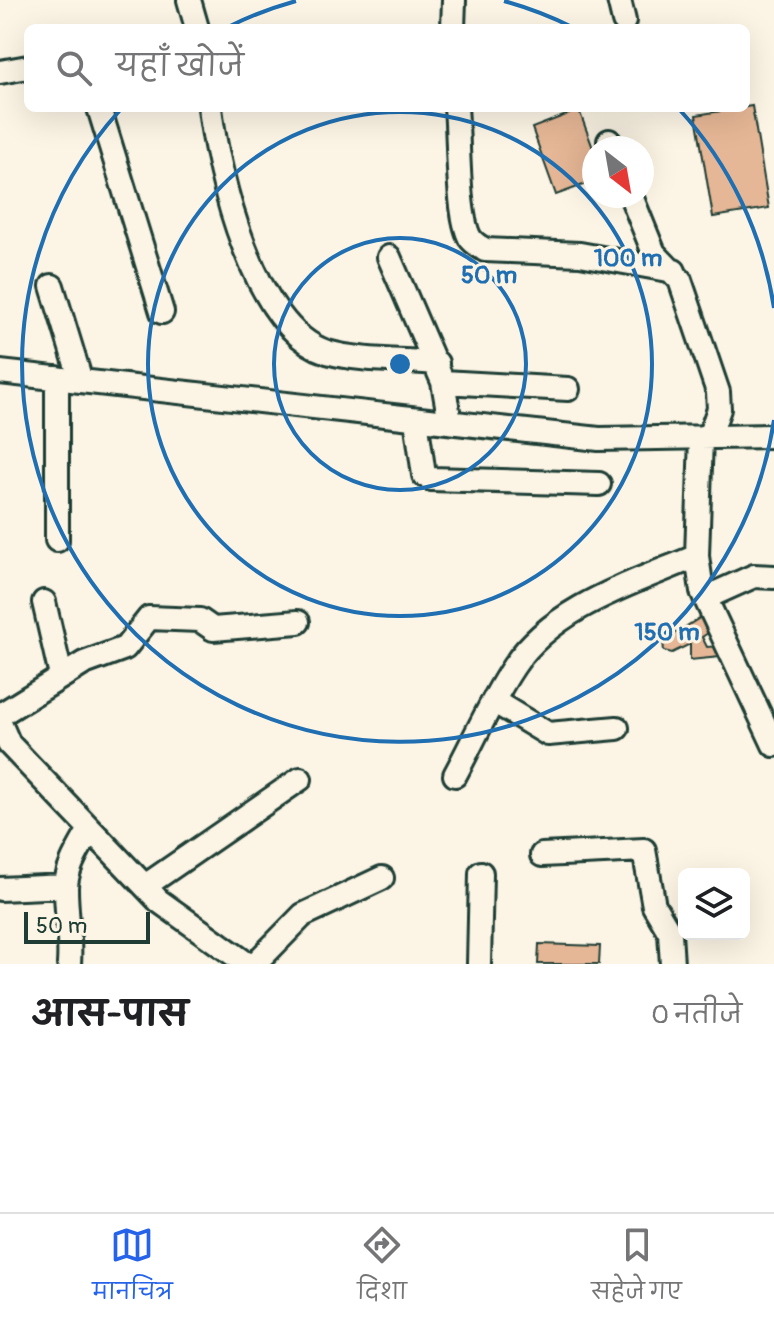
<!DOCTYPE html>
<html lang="hi">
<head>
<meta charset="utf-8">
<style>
	:root { --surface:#fff; --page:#f2f2f2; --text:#202124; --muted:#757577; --line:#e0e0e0; --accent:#2563eb }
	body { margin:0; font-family:Pangolin,"Playpen Sans Deva",sans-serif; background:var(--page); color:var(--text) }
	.controls { position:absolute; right:24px; bottom:24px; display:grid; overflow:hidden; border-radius:12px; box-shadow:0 8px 32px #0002 }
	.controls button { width:72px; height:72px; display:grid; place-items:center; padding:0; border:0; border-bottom:2px solid var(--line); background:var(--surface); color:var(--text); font:40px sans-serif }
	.compass { position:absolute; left:582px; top:136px; width:72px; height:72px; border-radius:50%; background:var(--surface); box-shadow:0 8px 32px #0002; rotate:149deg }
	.scale { position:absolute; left:24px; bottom:20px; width:126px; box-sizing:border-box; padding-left:8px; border:4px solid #1f3d34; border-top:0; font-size:22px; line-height:28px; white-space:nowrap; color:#1f3d34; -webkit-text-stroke:6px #fcf5e5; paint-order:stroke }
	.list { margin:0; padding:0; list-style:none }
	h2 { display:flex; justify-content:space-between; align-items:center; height:104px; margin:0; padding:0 32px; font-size:34px }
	h2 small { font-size:26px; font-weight:400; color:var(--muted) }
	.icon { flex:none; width:44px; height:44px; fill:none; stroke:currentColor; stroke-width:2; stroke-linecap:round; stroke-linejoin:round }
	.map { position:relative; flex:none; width:774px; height:964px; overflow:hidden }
	.search { position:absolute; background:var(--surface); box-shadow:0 8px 32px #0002; left:24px; right:24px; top:24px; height:88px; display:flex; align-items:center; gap:20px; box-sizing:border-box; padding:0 28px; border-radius:12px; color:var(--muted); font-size:30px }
	.sheet { height:248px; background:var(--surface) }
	nav { display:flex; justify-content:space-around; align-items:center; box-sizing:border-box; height:112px; border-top:2px solid var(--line); background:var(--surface); font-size:22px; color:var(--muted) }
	nav a { display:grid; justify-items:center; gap:4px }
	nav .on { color:var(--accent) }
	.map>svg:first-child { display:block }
</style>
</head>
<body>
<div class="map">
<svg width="774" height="964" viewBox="0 0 774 964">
	<rect width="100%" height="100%" fill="#fcf5e5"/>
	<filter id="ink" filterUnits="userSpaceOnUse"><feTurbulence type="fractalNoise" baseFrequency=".0125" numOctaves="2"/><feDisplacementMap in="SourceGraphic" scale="16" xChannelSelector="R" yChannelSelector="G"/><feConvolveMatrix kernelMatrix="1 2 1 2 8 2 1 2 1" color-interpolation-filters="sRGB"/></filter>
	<g filter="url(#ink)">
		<path fill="#e6b796" stroke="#1f3d34" stroke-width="2" d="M752,106L769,208L713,217L696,115Z
			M579,110L594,151V181L556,195L532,128Z
			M706,614L714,629L702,637L707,647L720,646V657L690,660V644L672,653L664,651L663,641Z
			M539,944L600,946L599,964H538Z"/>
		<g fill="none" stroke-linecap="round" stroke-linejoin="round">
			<defs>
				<path id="minor" d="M189,0L197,28
					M619,0L624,21
					M453,28L454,0
					M0,72L28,67
					M99,108L162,312
					M210,108C218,175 254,329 327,352C358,361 404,360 437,363
					M456,108C459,137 457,215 470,238C474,244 479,246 485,250L580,254L674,271
					M609,141L612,148
					M631,196L654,253L680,280L718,392L719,409L709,437
					M389,257L443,382L450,422
					M52,286L81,381
					M0,372L599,439L774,436
					M443,382L568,389
					M416,419L424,475L431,479L599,484
					M701,437L697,556L702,591L774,745
					M57,540V378
					M705,598L754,576L774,577
					M44,602L61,676
					M495,702L548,734L617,728
					M0,715L84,663L125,648L149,618L200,620L213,629L298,622
					M0,723L9,744L159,901L247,964
					M455,775C474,740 491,700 514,666C554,606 634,583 697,556
					M542,855L644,850L654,906L670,933L672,964
					M145,886L300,779
					M0,889L66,886
					M69,964C71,938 66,914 66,888C66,867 81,846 90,829
					M255,964L303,915L382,878
					M479,964L481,873"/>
			</defs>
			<use href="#minor" stroke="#1f3d34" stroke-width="28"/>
			<use href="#minor" stroke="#fcf5e5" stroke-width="22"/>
		</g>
	</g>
	<g fill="none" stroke="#1f6fb2" stroke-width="4">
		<circle cx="400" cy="364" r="126"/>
		<circle cx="400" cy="364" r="252"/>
		<path d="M774 420A378 378 0 1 1 121 109M228 27A378 378 0 0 1 296 1M504 1A378 378 0 0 1 572 27M679 109A378 378 0 0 1 774 308"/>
	</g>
	<circle cx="400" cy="364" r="12" fill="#1f6fb2" stroke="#fcf5e5" stroke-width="4"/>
	<g font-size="24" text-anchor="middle" font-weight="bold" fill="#1f6fb2" stroke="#fcf5e5" stroke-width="6" stroke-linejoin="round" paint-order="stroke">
		<text x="628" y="266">100 m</text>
		<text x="489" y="283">50 m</text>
		<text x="667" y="640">150 m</text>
	</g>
</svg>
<div class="controls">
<button><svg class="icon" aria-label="layers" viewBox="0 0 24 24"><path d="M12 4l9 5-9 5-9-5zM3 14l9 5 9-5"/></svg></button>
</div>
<svg class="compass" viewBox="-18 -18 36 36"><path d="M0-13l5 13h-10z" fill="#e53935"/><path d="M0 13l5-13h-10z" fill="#757577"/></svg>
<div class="scale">50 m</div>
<div class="search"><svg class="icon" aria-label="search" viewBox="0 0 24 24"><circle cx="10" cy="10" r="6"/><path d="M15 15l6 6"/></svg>यहाँ खोजें</div>
</div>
<section class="sheet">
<h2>आस-पास<small>0 नतीजे</small></h2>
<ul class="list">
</ul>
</section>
<nav>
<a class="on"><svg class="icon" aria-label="map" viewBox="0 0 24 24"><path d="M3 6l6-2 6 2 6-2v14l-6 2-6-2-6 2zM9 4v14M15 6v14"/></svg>मानचित्र</a>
<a><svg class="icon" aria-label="directions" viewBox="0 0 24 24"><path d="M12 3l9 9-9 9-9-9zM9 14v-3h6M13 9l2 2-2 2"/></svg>दिशा</a>
<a><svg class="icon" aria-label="saved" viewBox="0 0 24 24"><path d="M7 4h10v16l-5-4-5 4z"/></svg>सहेजे गए</a>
</nav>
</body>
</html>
